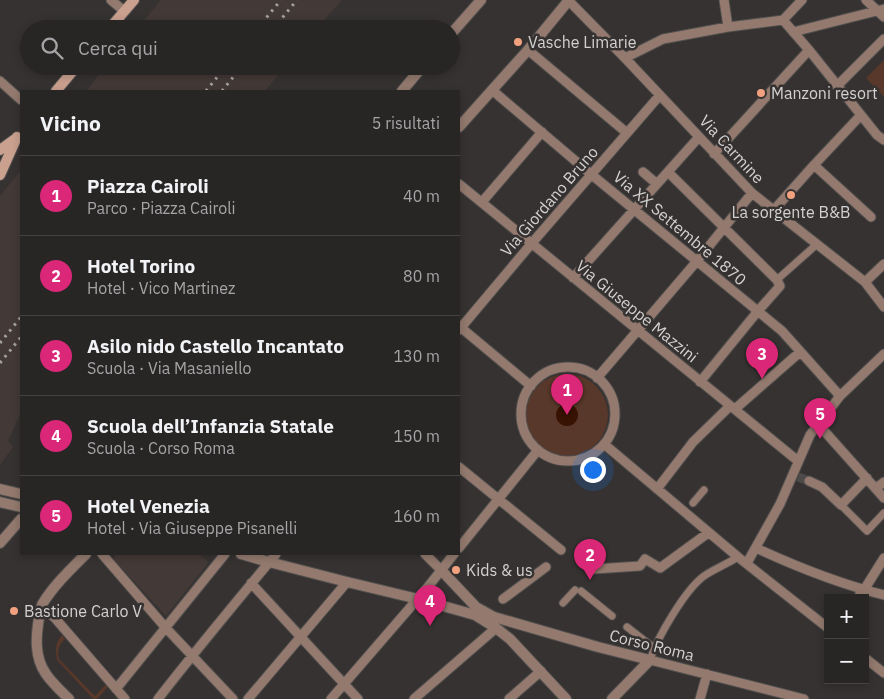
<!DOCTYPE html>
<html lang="it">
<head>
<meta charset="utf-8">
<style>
	:root { --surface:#282625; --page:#302e2d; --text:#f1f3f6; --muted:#a5a5a7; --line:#444342; --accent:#db2777 }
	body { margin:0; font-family:"IBM Plex Sans",sans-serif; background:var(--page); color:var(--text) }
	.controls { position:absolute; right:15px; bottom:15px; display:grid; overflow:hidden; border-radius:0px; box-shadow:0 2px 8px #0003 }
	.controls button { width:45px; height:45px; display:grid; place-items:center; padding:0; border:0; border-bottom:1px solid var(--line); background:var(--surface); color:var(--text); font:25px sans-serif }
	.you { position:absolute; left:592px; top:469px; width:18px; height:18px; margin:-12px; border:4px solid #fff; border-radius:50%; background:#1a73e8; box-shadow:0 0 0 8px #1a73e833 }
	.badge { display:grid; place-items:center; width:32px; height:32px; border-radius:50%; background:var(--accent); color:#fff; font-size:16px; font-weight:700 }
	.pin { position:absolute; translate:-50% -41px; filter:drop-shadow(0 1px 2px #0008) }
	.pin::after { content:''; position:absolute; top:26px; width:18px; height:15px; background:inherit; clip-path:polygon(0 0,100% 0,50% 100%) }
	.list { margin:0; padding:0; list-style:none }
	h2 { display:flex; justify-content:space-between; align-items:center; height:65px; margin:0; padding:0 20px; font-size:21px }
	h2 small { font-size:16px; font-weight:400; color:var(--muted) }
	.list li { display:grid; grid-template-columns:32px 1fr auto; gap:15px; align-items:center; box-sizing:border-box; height:80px; padding:0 20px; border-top:1px solid var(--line) }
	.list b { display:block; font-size:19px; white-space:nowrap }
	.list p { margin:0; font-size:16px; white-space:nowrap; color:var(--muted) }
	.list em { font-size:16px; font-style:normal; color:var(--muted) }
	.icon { flex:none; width:28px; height:28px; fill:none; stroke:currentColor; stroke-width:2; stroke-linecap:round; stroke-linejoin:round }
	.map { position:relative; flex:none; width:884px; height:699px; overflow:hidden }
	.search { position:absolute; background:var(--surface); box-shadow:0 2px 8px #0003; left:20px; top:20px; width:440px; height:55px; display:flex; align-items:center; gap:12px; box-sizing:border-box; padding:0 18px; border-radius:28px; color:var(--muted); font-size:19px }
	.panel { position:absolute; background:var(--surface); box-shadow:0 2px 8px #0003; left:20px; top:90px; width:440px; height:465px; border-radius:0px }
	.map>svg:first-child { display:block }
</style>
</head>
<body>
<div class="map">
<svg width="884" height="699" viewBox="0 0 884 699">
	<rect width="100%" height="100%" fill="#353231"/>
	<path fill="#433936" d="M161,0H342L316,29H137Z
		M106,66H289L288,73L281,72L265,91H86Z
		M21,170V412L8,441L13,447L0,465V196Z
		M116,554H197L200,555L209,562L166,616L113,559Z"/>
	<path fill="#58382a" d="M884,60V97L866,78Z
		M526 415a41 41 0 1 1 82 0a41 41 0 1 1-82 0Z
		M62,635L65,639C59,645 57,650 59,659L95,696L106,684L108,687L97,699H93L57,660C55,650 55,643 62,635Z"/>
	<path fill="#381202" d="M556 415a11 11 0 1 1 22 0a11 11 0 1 1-22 0Z"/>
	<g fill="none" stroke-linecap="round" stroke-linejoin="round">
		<path stroke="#4d4a49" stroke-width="9" stroke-dasharray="9 4.5" stroke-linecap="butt" d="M798,477L809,481"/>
		<defs>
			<path id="pedestrian" d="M780,277L816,245
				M693,503L704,490
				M841,505L867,531L884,513
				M581,591L612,616
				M857,598L861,589
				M563,603L575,590
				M627,627L654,648
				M650,660C657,638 685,590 704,576C714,569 727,564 738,557"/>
			<path id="minor" d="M111,0L124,11
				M568,0L625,58L752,193L865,282L884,307
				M724,0L728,27
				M866,0L884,17
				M783,20L809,50L877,135L884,140
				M783,20L802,0
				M793,32L884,9
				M528,50L627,133
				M625,58L663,39L728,27L783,20
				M0,81L21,100
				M837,86L884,39
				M492,90L592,175L782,331L840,396
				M714,154L809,50
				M814,165L871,217
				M643,172L657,184
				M668,172L777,280L780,286L758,311L700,382
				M459,184L798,461
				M482,202L542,132
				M773,211L814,165L861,115
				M573,278L699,137
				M865,282L884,264
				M459,326L531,386
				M459,330L532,243L660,95
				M521 414a47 47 0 1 1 94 0a47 47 0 1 1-94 0Z
				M597,378L697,261L752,193
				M735,409L800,352
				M818,424L884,498
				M604,444L738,557L828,628
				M459,467L561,550
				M809,481L822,487L841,505L867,478
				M876,488L884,482
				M657,489L693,442L730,406
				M459,548L538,450
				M756,548C797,567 840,584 884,595
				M102,554L165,627L233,699
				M425,554L441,570
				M747,563L780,504L810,435L840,396L884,354
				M594,569L640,566L645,559L660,568L708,533
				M251,583L358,699
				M864,590L884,558
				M503,599L546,567
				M41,608L54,617L125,699
				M865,658L884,673
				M650,660L804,699
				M116,689L225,554
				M158,699C196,650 236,602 276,554
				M248,699L347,582
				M331,699L427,588L454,554
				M414,699L496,628
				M509,699L541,671
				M700,699L707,674"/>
			<path id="tertiary" d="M451,34L481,0
				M402,91L423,66
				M459,127L528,50L569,0
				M0,489L21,494
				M0,502L21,507
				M0,543L21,519
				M241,554L269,562L347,582L418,599L475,615L496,628L510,639L566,699
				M441,570L476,607L494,617L598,647L650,660
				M69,699C61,691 52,683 46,674C34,657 36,636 39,618C40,613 40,608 43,603C54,585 71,569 86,554
				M612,699L650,660"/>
			<path id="secondary" d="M109,29L134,0
				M56,91L77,66
				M0,150L15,139
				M0,175L17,137"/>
		</defs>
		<use href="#pedestrian" stroke="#514f4e" stroke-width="9"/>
		<use href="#minor" stroke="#514f4e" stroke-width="11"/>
		<use href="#tertiary" stroke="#514f4e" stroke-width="12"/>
		<use href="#secondary" stroke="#514f4e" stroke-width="12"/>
		<use href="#pedestrian" stroke="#93796e" stroke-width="7"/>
		<use href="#minor" stroke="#93796e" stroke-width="9"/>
		<use href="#tertiary" stroke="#93796e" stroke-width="10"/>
		<use href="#secondary" stroke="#caa08e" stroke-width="10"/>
		<path stroke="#a3a1a0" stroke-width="3" stroke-dasharray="2.5 5" stroke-linecap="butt" d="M257,29L281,0
			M273,29L297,0
			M206,91L226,66
			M222,91L242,66
			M0,343L21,317
			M0,363L21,337"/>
	</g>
	<g fill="#f1a17d" stroke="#353231" stroke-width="2">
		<circle cx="518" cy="42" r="5"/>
		<circle cx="761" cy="93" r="5"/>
		<circle cx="791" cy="195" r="5"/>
		<circle cx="456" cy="570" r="5"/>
		<circle cx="14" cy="611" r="5"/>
	</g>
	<g text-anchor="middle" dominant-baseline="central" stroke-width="5" stroke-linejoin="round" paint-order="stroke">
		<g font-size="16" fill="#d3d1d0" stroke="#353231" text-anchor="start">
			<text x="528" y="42">Vasche Limarie</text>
			<text x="771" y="93">Manzoni resort</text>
			<text x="791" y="212" text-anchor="middle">La sorgente B&amp;B</text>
			<text x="466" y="570">Kids &amp; us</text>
			<text x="24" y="611">Bastione Carlo V</text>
		</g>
		<g font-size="16" fill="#d3d1d0" stroke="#353231">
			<text transform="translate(732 149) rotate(47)">Via Carmine</text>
			<text transform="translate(549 201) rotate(-49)">Via Giordano Bruno</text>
			<text transform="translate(680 228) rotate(40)">Via XX Settembre 1870</text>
			<text transform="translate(637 311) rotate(39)">Via Giuseppe Mazzini</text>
			<text transform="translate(652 645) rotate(14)">Corso Roma</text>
		</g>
	</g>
</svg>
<div class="controls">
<button>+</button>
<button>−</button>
</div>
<div class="you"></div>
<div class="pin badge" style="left:567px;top:415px">1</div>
<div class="pin badge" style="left:590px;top:580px">2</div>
<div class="pin badge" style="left:762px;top:379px">3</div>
<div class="pin badge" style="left:430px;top:626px">4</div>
<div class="pin badge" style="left:820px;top:439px">5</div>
<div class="search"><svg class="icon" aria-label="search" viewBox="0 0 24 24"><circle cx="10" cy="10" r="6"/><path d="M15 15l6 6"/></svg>Cerca qui</div>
<section class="panel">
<h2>Vicino<small>5 risultati</small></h2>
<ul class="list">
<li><span class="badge">1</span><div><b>Piazza Cairoli</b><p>Parco · Piazza Cairoli</p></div><em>40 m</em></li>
<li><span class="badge">2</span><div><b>Hotel Torino</b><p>Hotel · Vico Martinez</p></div><em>80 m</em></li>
<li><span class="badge">3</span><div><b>Asilo nido Castello Incantato</b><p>Scuola · Via Masaniello</p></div><em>130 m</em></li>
<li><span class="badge">4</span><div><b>Scuola dell’Infanzia Statale</b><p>Scuola · Corso Roma</p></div><em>150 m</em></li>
<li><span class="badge">5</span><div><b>Hotel Venezia</b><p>Hotel · Via Giuseppe Pisanelli</p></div><em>160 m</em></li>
</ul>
</section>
</div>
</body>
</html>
